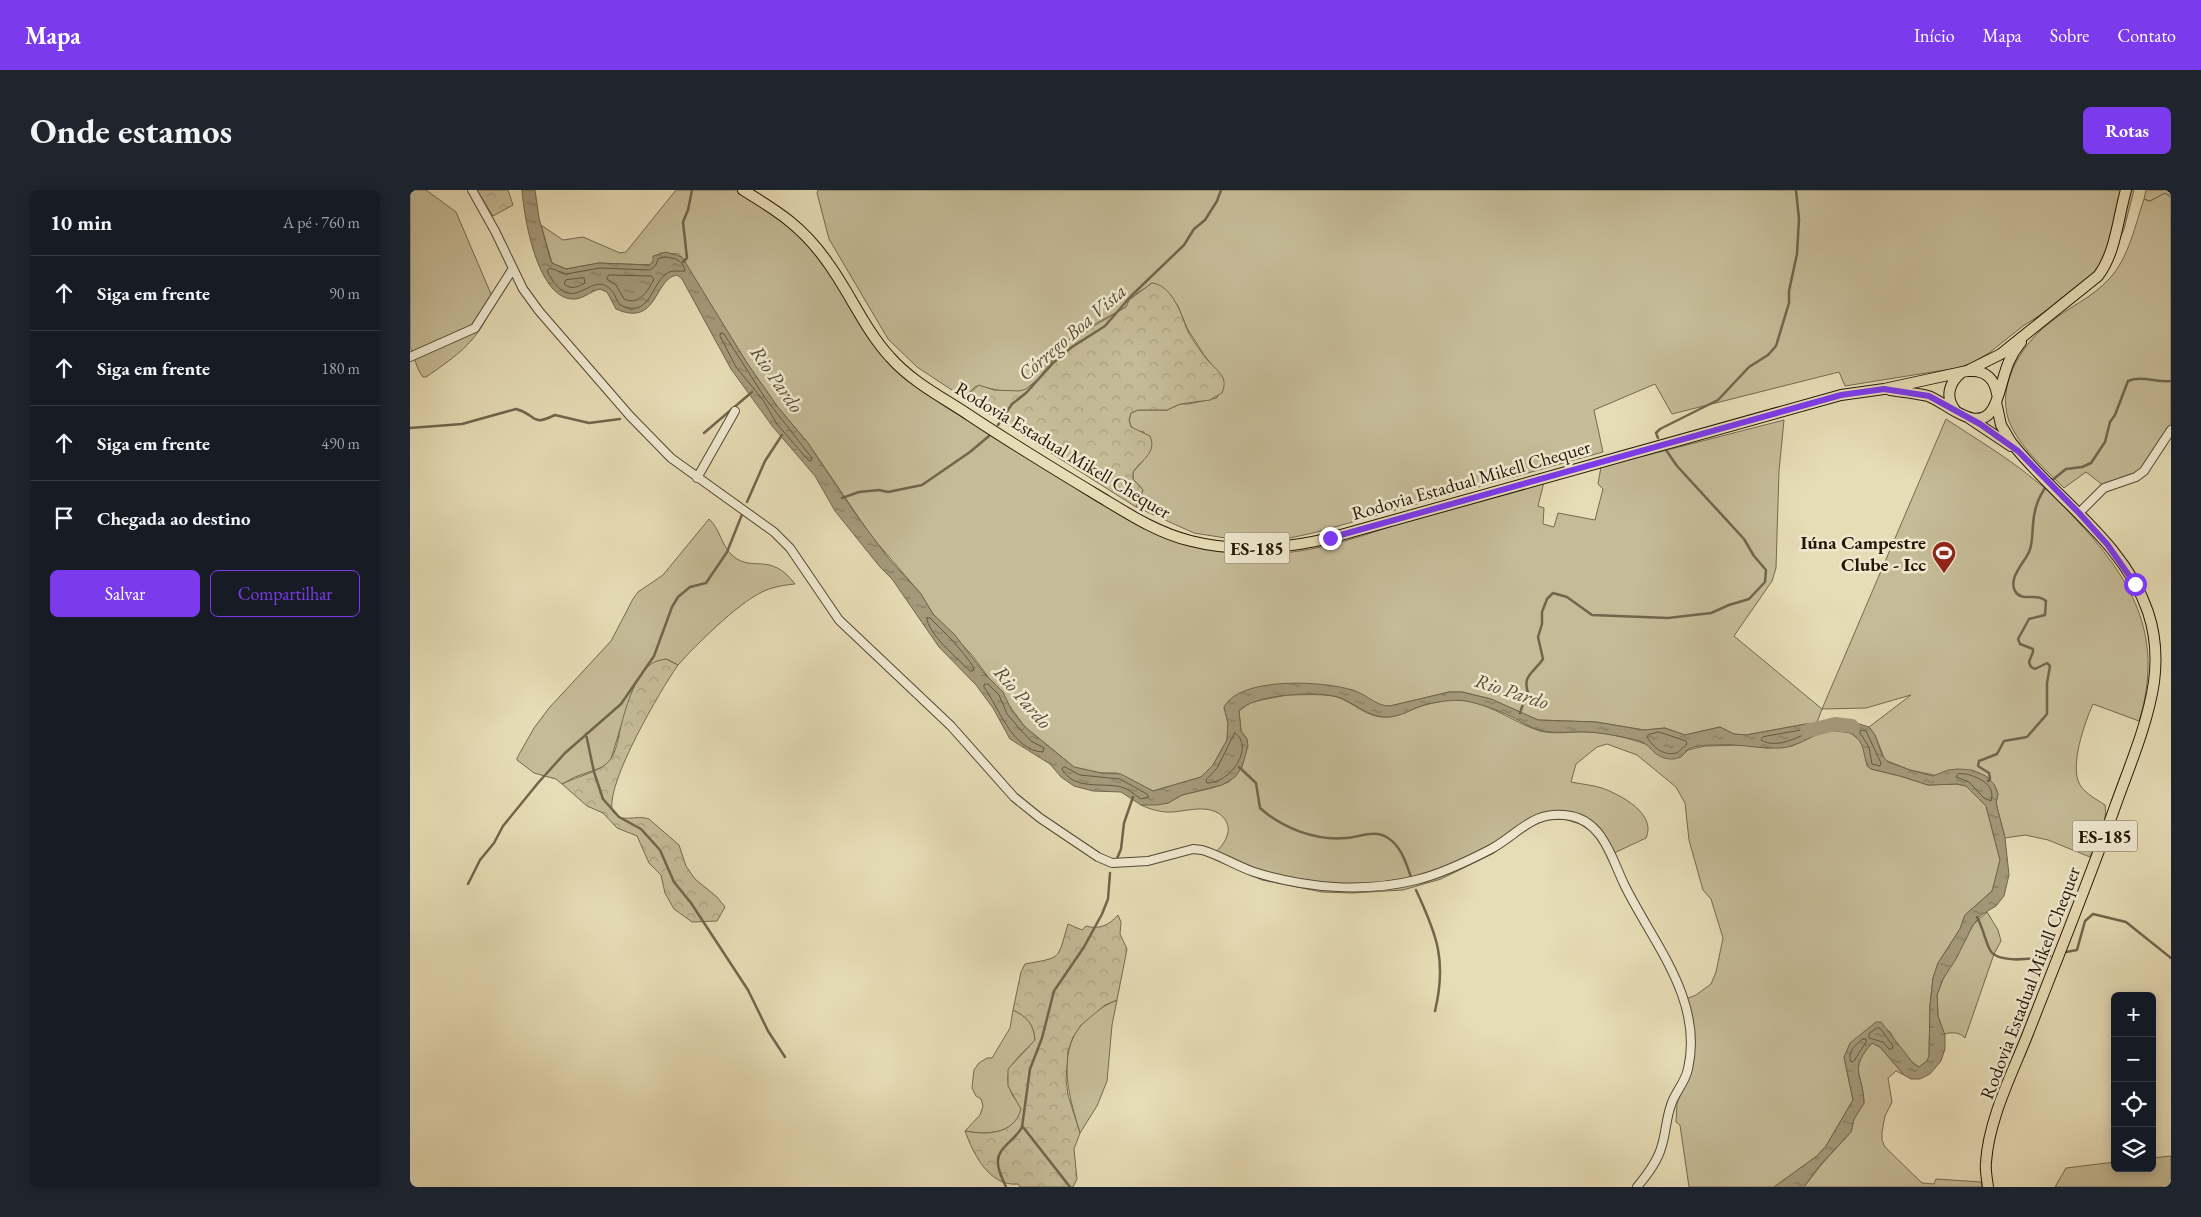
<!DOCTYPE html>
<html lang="pt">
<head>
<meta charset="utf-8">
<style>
	:root { --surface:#171b24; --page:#20242c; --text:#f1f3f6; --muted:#9ea1a6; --line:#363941; --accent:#7c3aed }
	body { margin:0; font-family:"EB Garamond",serif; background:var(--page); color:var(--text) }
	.controls { position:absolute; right:15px; bottom:15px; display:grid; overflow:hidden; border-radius:8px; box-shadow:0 2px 12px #0003 }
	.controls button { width:45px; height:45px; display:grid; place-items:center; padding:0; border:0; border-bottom:1px solid var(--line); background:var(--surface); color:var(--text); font:25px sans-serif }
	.stop { position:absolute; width:15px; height:15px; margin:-11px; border:4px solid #7c3aed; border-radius:50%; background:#fff }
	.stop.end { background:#7c3aed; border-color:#fff; box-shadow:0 1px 5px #0008 }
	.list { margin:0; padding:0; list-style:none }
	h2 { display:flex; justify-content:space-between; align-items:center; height:65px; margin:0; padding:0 20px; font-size:21px }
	h2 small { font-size:16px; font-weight:400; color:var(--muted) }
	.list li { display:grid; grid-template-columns:32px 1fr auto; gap:15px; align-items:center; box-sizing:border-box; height:75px; padding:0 20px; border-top:1px solid var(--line) }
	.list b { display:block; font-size:19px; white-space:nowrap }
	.list em { font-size:16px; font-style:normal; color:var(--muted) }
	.actions { display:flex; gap:10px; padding:15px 20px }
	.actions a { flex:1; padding:11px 0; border:1px solid var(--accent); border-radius:8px; text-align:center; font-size:18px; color:var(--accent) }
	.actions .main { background:var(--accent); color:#fff }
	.icon { flex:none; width:28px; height:28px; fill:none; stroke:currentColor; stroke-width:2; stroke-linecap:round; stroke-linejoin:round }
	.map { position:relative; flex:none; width:1761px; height:997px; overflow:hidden; border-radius:8px }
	header { display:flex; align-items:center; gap:30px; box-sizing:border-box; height:70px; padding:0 25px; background:var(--accent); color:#fff }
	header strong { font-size:24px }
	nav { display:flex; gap:28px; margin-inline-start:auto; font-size:18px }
	.intro { display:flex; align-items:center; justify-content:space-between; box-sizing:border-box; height:120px; padding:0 30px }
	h1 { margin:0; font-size:35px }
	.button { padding:12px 22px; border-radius:8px; background:var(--accent); color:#fff; font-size:18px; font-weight:700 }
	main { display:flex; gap:30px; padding:0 30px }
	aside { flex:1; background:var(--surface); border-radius:8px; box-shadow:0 2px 12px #0003 }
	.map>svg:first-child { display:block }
</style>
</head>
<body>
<header>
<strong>Mapa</strong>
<nav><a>Início</a><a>Mapa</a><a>Sobre</a><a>Contato</a></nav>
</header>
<div class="intro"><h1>Onde estamos</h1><a class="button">Rotas</a></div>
<main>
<aside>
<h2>10 min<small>A pé · 760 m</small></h2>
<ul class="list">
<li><svg class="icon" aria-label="ahead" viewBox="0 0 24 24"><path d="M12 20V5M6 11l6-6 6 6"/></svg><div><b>Siga em frente</b></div><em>90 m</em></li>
<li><svg class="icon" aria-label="ahead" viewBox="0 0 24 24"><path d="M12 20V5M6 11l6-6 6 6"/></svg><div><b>Siga em frente</b></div><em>180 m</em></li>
<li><svg class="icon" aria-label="ahead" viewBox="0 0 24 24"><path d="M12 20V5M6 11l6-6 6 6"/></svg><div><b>Siga em frente</b></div><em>490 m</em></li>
<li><svg class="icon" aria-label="arrive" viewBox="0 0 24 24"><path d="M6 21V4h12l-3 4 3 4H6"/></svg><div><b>Chegada ao destino</b></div></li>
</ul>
<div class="actions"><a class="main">Salvar</a><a>Compartilhar</a></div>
</aside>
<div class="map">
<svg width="1761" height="997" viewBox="0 0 1761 997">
	<defs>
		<pattern id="forest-crowns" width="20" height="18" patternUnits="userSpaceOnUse" patternTransform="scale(1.25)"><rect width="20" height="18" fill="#c5bb97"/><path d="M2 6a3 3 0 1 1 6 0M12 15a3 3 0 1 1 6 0" fill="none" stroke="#a9a081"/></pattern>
		<pattern id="water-ripples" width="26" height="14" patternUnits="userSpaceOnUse" patternTransform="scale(1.25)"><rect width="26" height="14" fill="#a4997a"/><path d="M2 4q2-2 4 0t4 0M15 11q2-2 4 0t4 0" fill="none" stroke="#857c62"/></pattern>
	</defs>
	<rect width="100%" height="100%" fill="#e6dcb5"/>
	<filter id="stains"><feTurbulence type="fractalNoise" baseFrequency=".004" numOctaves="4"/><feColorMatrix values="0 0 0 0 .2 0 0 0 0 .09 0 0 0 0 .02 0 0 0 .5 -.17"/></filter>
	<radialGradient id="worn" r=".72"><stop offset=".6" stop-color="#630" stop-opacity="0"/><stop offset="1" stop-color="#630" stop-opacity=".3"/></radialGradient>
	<path fill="#c5bb97" stroke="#74694e" d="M0,0H16L46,22L84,111C70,150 48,165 16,187H13C6,179 5,167 0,157Z
		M266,0H329L390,39L488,177L772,352C874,383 942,348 1038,317C1069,307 1102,301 1134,292L1128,316L1134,318L1133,334L1144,337L1148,323L1185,330L1193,299L1188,294L1191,277L1374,230L1369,281L1366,378L1362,391L1324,446L1412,519L1536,229C1566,249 1599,268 1627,292C1643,304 1657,320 1670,334C1725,393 1754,450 1729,531L1683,514C1675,532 1659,576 1670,595C1676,604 1686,609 1695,615C1698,633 1687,650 1680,667L1638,650L1615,645L1595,648L1586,613L1588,604L1586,598L1500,580L1475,570L1465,545L1459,537L1501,505L1456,518L1412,519L1406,535L1396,534L1336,545L1324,544L1310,537L1275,545L1255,538L1234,540L1186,532L1128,530L1081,509L1052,502H1039L980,516H969L943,500L890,494L814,517L818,533L817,550L803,575L791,587L743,601L707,583H687L664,577L615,537L562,465L523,424L511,404L462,347L398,253L367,216L337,173L269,64L250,63L240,75L189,73L156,79L142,73L131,35L153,50L173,47L210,63L216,62Z
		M408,0H1724L1714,39L1702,68L1641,118L1613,136L1579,163L1562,173L1547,178L1435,196L1429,182L1262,224L1245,194L1184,220L1193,262L903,343L861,352L828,350L784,343L726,317L733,300L723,289V282L733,271L734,242C722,241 717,235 721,223L728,220H757L770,214H778L807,208L813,189L794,165L777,138L768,116L755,99L742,93C736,99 726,102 720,109C718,112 718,116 714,118C694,130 673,138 655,154C640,167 635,192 615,200C599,206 581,197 566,196L554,208L507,177L478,149L419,49L407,3Z
		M1755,3L1761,7V245L1730,289L1694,296L1676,282L1654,298C1636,280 1614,261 1602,238C1583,201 1609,157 1638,134C1657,118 1682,108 1699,89C1719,68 1725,35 1734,9L1740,11Z
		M299,329C311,340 311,356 323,366C343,383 360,361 385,394C374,395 362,397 352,402C327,414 287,454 268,475L256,469L211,536L201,569L193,577L165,587L152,594L146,589L124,583L107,570V568L124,538L139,518L201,451L223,409L228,402L253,385Z
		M877,505C892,505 918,503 930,508C944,514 956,526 972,527C988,528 997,521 1011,516C1022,513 1038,509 1049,510C1079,512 1102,532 1130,541C1146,545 1163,541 1179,542C1212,544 1241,555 1270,568L1278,560L1295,556L1333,555L1356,558L1373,557L1382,556L1417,540L1426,541L1441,543L1450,551L1454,558L1457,576L1461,579L1490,586L1518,595L1547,594L1556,596L1576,616L1590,670L1586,689L1582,701L1555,725L1550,739L1528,773L1523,788L1520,815L1519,866L1517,871L1509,877L1503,873L1488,856L1480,842L1466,832L1434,867L1443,910L1416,956L1407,966L1364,997H1279L1270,935L1266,932L1267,913L1282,874L1273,810L1286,805L1301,794L1306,782L1313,748L1301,709L1293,700L1279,650L1275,613L1266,597L1227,565L1197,554L1187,557L1166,574L1161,592C1171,594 1182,595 1192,598C1211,605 1247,624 1236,648L1202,664L1188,646L1170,634L1154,629L1133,630L1112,639L1084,663L1031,689L993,700L942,703L912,702L852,690L799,667C808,661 816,653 818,642C819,637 817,632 814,628C801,613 778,621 762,622C753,623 739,619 731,615L758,613L772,605L802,598L819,592L832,577L837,549L831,541L829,521L841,512Z
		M1577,722L1588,740L1591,751L1584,764L1555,848C1549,842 1543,842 1534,844L1528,826L1527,805L1533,789L1563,735Z
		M707,810L702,835L697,891L687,916L670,943C653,888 642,838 707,810Z
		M603,820C617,824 624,835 625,850C609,868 588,879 603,906C606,910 609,914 612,919C604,945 576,945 555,941L570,925L573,916L571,909L566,906L562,898L564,880L569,873L577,868H582L600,838Z
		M1462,853L1470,857L1494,885L1486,881L1478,888L1482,912L1475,926L1472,942V950L1475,957L1512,993L1524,994L1526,989L1571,992L1572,997H1394L1411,975L1441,942L1444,929L1454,913C1453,883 1438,880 1462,853Z
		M1761,966V997H1645L1656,978L1705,972V978H1742V968Z"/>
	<path fill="url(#forest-crowns)" stroke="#74694e" d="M67,0H98L103,15L83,26Z
		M1736,0H1761V7L1755,3L1740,11L1734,9Z
		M742,93C761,95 771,122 776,137C780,147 789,159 795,167C800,174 809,180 813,188C815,193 814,198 812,203L800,210L770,214L757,220H728L721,223L719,230L721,237L740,246C747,263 732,269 723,282V289L733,300L726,317L554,208L569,195L584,200L609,201L616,199L627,190L664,144L677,137L684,136L716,117L719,110Z
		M256,469L268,475C250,501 197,591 202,620C211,635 225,624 239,629L269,655L276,676L285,689L307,707L315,717L307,731L282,732L264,719L255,703L251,685L239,673L227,646L207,638L193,623L177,616L152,594C167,586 191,582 200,570C206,562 208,550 210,540C215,520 224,486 241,474C245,471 251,470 256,469Z
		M708,725L711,732L710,744L717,759L707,810L695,815L671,835L663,847L658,861L656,890L658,905L670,943L664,959L667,989L663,997H610L608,994C579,997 563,963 555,941C576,945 604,945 611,919L598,896V879L625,850C624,834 617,827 603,820L611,782L615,774C652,767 647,771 658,734L672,740L676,736C689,740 699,735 708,725Z"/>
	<path fill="url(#water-ripples)" stroke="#71654c" d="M112,0H125L129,28L140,68L142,73L156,79L189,73L239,75L243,72V66L256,62L272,67L337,173L367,216L398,253L444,322L479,369L511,404L523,424L545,445L574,483L593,502L602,521L615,537L664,577L692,583L711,584L743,601L791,587L803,575L817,550L818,533L814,517C830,486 914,491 942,500C957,504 965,516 980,516L1039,502H1052L1081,509L1128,530L1186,532L1234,540L1255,538L1275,545L1310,537L1324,544L1336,545L1396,534L1417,535L1443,532L1459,537L1465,545L1472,565L1478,572L1500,580L1523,586L1538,580L1548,579L1562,580L1576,586L1584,594L1588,604L1586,613L1595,648L1599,685L1594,706L1586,716L1571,725L1563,735L1546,769L1533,789L1527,805L1528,826L1535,845V859L1531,871L1520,884L1510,889H1501L1494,885L1470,857L1462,853C1438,880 1453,883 1454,913L1444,929L1441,942L1411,974L1394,997H1364L1407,966L1416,956L1443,910L1434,867L1440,853L1466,832H1471L1503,873L1509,877L1517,871L1519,866L1520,815L1523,788L1528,773L1550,739L1555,725L1582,701L1590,670L1576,616L1556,596L1547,594L1518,595L1490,586L1461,579C1451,571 1458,553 1442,544C1416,530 1396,556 1371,558C1348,559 1326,553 1303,555C1296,555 1283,556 1277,560C1271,564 1271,569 1262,569C1243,569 1241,554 1230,551C1214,547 1195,543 1178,542C1163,541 1148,544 1133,541C1122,539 1112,532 1102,527C1088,520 1071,514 1056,511C1043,509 1024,512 1011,516C1000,520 991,526 979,527C960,528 947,515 931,508C911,500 843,504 829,521L831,541L837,549L838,556L832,577L825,587L812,595L772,605L758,613L747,615H731L711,602L683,601L664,596L651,587L640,574L600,549L583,518L566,495L529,457L482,389L470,377L425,321L405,286L363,237L321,179L272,89L267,85C244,88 248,138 206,119L197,102L190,99C180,101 173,110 162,109C127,107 114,27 112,0Z"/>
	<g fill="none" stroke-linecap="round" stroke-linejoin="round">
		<path stroke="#645840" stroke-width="1" d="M255,67C265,68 273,70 275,81C268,82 263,79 256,84C240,96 240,129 210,115C206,110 204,101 199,98C179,81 163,130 137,81L140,78L156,84L190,78L240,80L246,75L248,69Z
			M199,85L241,86L244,89C238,101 229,116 214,109L206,95L197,89Z
			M174,88L175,93C168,97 161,100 154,94L156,90Z
			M311,143L314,144L355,208L402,268L401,271H399L367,234L353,210L326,177L310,146Z
			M517,428H520C536,444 552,459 564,478L563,481H560C549,470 517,443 517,428Z
			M575,494H578L589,505L597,524L608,537L621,551L634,558L633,562C603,561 589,518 574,497Z
			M1393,540L1395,542V544C1383,550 1364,558 1351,550L1353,547Z
			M1451,540L1456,541L1471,573L1470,576L1462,574L1459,557L1450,543Z
			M1249,542L1276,551L1277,554L1267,563C1253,566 1244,558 1237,547L1238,545Z
			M825,543C845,557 821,593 797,593L796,590L807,578Z
			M655,577L670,585L710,589L737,604L739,607L731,609C725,605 719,599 711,597C691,592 664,601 652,579Z
			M1556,584C1569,587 1586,595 1581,611L1574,608L1559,592L1546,587L1548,584Z
			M1467,838H1470L1483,856L1482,859H1479L1473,852L1459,848V844Z
			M1453,849H1456V852L1444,871L1441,872C1437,862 1445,855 1453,849Z"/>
		<path stroke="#71654c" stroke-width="2.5" d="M273,72L277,68L273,32L278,20L282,0
			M588,235L602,214L616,203L644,172L662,157L695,136L721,106L774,55L784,39L795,30L807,11L811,0
			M0,238L52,234L106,219C128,225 120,237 145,225L179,233L210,229
			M294,243L342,202
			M1248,248L1246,243L1250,239L1308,210L1339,177L1358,165L1366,156L1379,113V101L1387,64L1389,29L1386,0
			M1641,291L1656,279L1672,277L1681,273L1695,252L1700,232L1705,225L1718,191C1732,185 1747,193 1761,191
			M432,308L449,302L469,300L478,302L512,295L560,262L579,246
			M337,312L355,271L372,245
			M1110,523L1113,514L1119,506C1111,485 1123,484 1133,469L1128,447L1132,434V422L1137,409L1143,403L1157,407L1182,425L1258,428L1301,423L1319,415L1339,409L1355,392L1356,380L1344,366L1334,349L1267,276L1256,260
			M176,544L184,582L193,609L209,627L231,639L250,660L264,692L281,713L338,800L358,841L375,867
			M829,577L846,593L850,618C872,638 906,651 936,648C950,647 965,639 978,648C991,656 996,673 1001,687
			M1578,591L1580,589L1579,583L1568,576L1569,571L1587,564L1594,551L1617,547L1637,524V493L1640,476L1637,473L1625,479L1621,477L1619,472L1623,462V459L1610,454L1608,449L1619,429L1635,425L1636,411C1627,402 1612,413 1605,401C1598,388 1614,373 1619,362C1623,353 1622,344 1623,335C1624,319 1628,308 1637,295
			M706,671L711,659L714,633L723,607
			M58,694L70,670L84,653L93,636L128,593L155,563L211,514L244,466L262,417L268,407L280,397L296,393L317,362L333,322
			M1006,700C1027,745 1037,771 1025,821
			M1567,727C1573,738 1575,750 1580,760C1588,775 1627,768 1640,766
			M1656,762L1667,760L1675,731L1683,724L1716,732L1761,768
			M613,937L660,997
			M596,997C593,990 588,981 588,973C586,958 606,950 612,937L620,879L632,848L644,801L674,757L692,724L698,709L700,683"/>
		<path stroke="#a4997a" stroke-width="14" d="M1397,541L1425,534L1442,536"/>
		<defs>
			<path id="minor" d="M62,0L85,41L113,99L129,121L220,226L261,268L364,342L380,358L429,430L541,536L604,607L630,628L688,667L702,673L738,671L783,659L792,660C810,665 826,676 844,682C895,698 954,703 1006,690C1031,684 1058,671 1081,659C1110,643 1123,619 1161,626C1193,632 1202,669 1214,694C1242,752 1294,809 1278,879C1275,893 1265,902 1261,915C1256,929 1256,942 1252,955C1248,971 1237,985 1227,997
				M0,167L65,138L102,80
				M287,288L325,221
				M1669,323L1694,298L1726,287L1734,281L1761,240"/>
			<path id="major" d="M333,0C369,22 393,37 418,73C440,103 455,140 480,167C502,192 532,207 559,225C601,253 644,279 687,305C717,323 747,343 781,351C828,363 874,359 920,348L1431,205L1474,199L1557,181L1591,164L1688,86C1706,63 1708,27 1716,0
				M1560,181C1576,180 1585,190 1587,204
				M1480,200C1493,202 1506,203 1518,206C1538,213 1572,250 1586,212C1595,188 1594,173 1611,152
				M1545,220C1535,207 1539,193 1551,183
				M1559,228L1601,256
				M1578,997C1577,989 1575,980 1576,972C1579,929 1601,886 1617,846C1647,769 1678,693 1706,614C1720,575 1738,533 1744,492C1747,469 1745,443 1738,422C1714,351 1645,309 1601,252L1591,235L1586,212"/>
		</defs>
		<use href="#minor" stroke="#544832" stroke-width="10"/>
		<use href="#major" stroke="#241706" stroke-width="12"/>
		<use href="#minor" stroke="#efe8cf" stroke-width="8"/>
		<use href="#major" stroke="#e6dcb5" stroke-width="10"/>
	</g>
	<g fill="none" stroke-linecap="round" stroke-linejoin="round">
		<path stroke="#7c3aed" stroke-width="6" d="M920,348L1431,205L1474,199L1519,206L1570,234L1608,261L1669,323L1697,354L1725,394"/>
	</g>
	<defs>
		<symbol id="stadium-pin" viewBox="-11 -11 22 30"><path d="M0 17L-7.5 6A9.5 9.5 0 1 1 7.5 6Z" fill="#8f2418" stroke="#efe8cf"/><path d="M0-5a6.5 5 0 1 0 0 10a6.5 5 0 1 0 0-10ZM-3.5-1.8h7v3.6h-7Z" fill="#fff"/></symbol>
	</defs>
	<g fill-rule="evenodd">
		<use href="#stadium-pin" x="1520" y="349" width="28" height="38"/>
	</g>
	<g text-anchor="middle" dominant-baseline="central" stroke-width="5" stroke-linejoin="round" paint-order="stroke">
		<g fill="#efe8cf" stroke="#615642" stroke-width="1">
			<rect x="814.5" y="342.5" width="65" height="31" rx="4"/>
			<rect x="1662.5" y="630.5" width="65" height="31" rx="4"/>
		</g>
		<g font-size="18" font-weight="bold" fill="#241706">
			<text x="847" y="358">ES-185</text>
			<text x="1695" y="646">ES-185</text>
		</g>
		<g font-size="19" fill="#241706" stroke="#efe8cf">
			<text transform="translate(653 260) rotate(31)">Rodovia Estadual Mikell Chequer</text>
			<text transform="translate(1061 290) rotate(-16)">Rodovia Estadual Mikell Chequer</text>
			<text transform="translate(1620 793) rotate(-69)">Rodovia Estadual Mikell Chequer</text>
		</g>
		<g font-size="19" font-weight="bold" fill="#241706" stroke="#efe8cf" text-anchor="end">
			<text x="1516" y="352">Iúna Campestre<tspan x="1516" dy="22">Clube - Icc</tspan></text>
		</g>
		<g font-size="20" font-style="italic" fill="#574b34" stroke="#efe8cf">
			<text transform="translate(662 142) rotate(-41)">Córrego Boa Vista</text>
			<text transform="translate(367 189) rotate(55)">Rio Pardo</text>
			<text transform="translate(1102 501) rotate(18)">Rio Pardo</text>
			<text transform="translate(613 507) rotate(49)">Rio Pardo</text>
		</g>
	</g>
	<rect width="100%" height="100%" filter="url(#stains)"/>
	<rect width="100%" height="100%" fill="url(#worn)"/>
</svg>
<div class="controls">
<button>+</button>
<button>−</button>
<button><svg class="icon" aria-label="locate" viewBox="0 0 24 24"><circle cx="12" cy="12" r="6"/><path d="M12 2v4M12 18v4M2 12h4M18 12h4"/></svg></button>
<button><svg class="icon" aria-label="layers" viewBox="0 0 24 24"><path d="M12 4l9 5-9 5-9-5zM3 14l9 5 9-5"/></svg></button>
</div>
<div class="stop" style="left:1725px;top:394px"></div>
<div class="stop end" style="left:920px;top:348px"></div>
</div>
</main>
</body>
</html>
